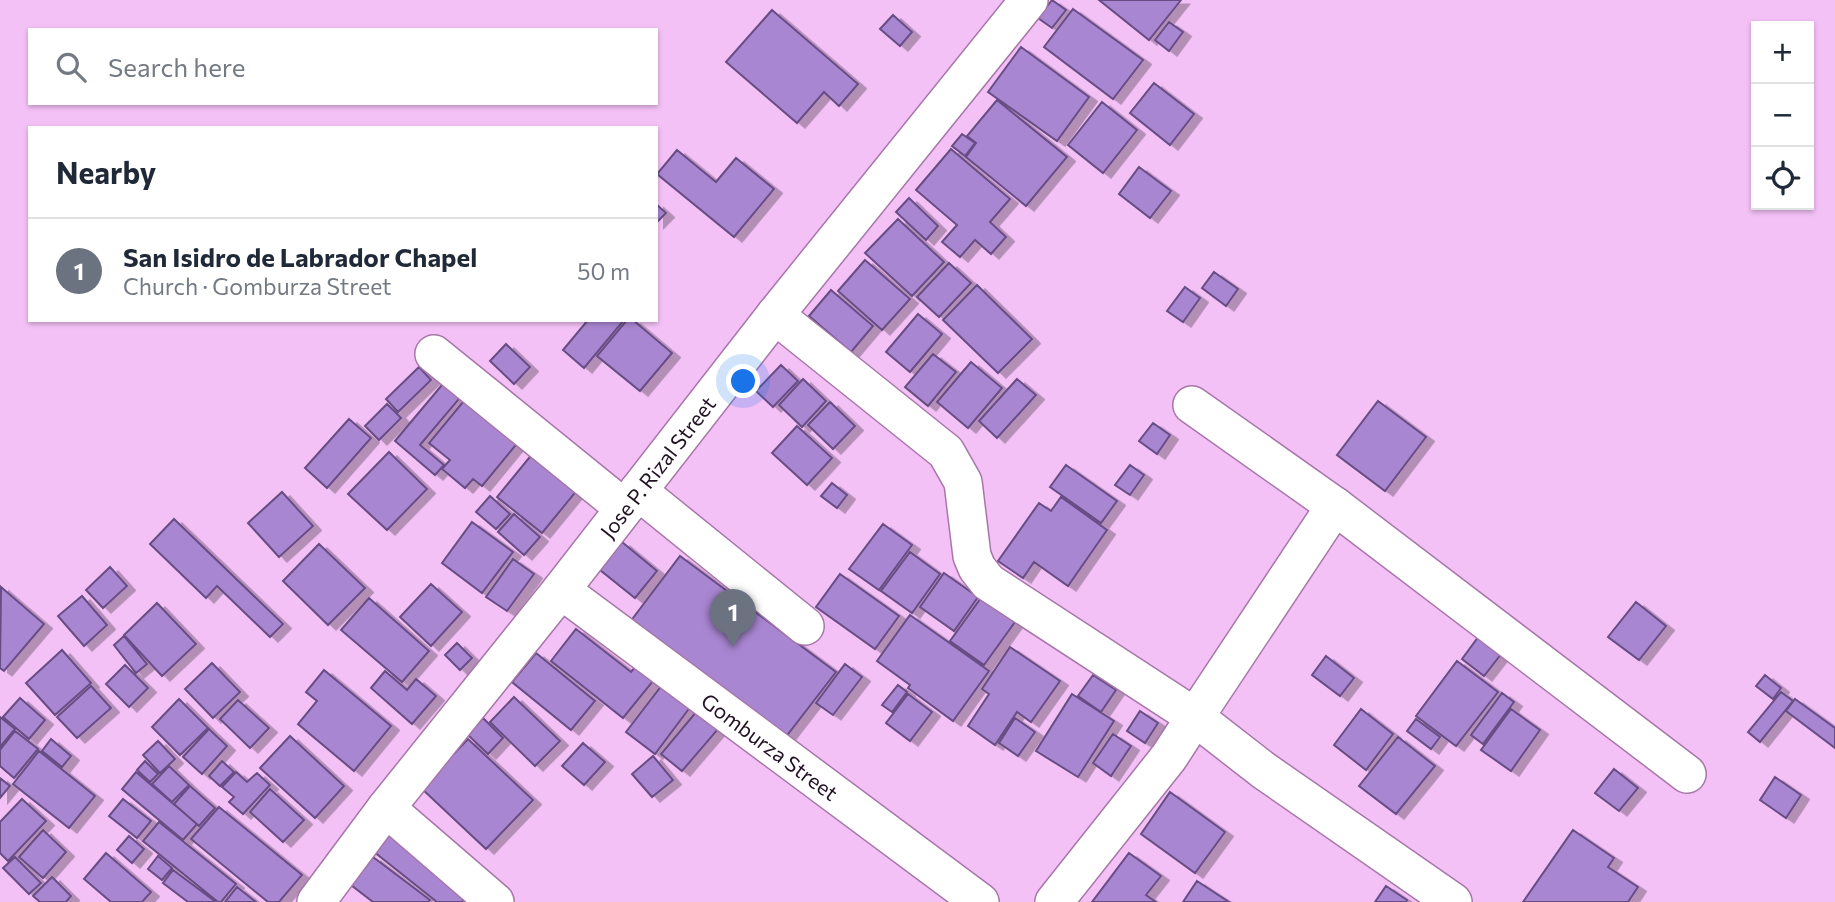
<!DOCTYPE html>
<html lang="en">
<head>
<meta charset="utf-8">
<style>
	:root { --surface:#fff; --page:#f2f2f3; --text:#1f2937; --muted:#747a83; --line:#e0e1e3; --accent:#7c3aed }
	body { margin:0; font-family:Commissioner,sans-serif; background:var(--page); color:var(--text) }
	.controls { position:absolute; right:21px; top:21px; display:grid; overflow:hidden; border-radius:0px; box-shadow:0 2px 5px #0004 }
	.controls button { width:63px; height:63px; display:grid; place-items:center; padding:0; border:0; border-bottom:2px solid var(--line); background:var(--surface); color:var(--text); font:35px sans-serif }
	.you { position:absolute; left:744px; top:382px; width:24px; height:24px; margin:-18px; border:5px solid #fff; border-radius:50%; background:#1a73e8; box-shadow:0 0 0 10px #1a73e833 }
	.badge { display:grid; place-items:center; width:46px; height:46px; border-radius:50%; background:var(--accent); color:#fff; font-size:23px; font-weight:700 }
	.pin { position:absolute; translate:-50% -58px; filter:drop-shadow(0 2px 4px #0008) }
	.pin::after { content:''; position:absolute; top:37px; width:24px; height:21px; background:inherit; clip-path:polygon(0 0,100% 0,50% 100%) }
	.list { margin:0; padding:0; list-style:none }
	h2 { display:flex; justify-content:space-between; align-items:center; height:91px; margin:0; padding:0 28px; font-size:30px }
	h2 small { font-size:23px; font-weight:400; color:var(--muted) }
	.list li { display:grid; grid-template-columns:46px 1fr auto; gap:21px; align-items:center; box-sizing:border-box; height:105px; padding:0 28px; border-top:2px solid var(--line) }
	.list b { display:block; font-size:26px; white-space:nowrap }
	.list p { margin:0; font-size:23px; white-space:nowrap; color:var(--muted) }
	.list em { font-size:23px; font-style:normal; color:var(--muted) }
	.icon { flex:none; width:38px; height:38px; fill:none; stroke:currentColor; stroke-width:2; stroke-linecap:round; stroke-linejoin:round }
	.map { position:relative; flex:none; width:1835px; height:902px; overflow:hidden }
	.search { position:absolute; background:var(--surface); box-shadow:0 2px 5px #0004; left:28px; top:28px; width:630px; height:77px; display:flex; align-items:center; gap:18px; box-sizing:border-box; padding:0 24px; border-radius:0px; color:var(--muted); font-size:26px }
	.panel { position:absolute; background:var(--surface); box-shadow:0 2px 5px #0004; left:28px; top:126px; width:630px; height:196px; border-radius:0px }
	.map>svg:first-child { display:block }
</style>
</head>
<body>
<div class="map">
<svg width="1835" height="902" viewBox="0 0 1835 902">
	<defs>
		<filter id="shadow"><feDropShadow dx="8" dy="4.5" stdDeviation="0" flood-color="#0004"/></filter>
	</defs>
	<rect width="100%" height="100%" fill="#f4c1f7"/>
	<path fill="#a986d2" stroke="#674d85" stroke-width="2" filter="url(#shadow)" d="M1052,0L1066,10L1052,28L1038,18Z
		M1099,0H1181L1149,40Z
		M1073,9L1143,60L1113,99L1044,47Z
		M772,10L858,84L839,106L824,92L797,123L726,62Z
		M893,15L912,32L900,46L880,29Z
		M1169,22L1183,32L1169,51L1155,40Z
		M1021,47L1089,97L1057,141L988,92Z
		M1154,83L1194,114L1170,145L1130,113Z
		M997,100L1067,157L1026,206L966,157L976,143L967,136Z
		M1102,102L1137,130L1103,173L1068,145Z
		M962,134L975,143L965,156L952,146Z
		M951,149L1010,199L990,222L1006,237L991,254L975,240L960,257L942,242L957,225L916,190Z
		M677,150L716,182L736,158L774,189L734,237L657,174Z
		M1139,167L1171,191L1150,218L1119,194Z
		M909,198L938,226L926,240L896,212Z
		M656,204L666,213L656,223Z
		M898,219L944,262L912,296L865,253Z
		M865,260L910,299L882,330L838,291Z
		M949,263L971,283L939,317L917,297Z
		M1214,272L1238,289L1226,306L1202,288Z
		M977,285L1032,339L998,373L943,320Z
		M1185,287L1200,298L1183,322L1167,311Z
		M831,290L873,326L851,352L809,316Z
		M918,314L942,334L910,372L886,352Z
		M588,320H624L584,368L563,350Z
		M627,320H633L672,353L640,391L597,356Z
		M506,344L530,367L514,384L490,361Z
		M933,354L956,372L928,406L905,387Z
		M971,362L1002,388L968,428L937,402Z
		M781,365L798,381L773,407L756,391Z
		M419,367L431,380L398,412L386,399Z
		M447,379L464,393L420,445L444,465L435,475L395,441Z
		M803,379L826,401L802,427L779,405Z
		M1017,379L1036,395L997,438L979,421Z
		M468,396L520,440L482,486L473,479L465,488L442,469L450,460L429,443Z
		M1378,401L1426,437L1385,491L1337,455Z
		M830,402L855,426L833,449L808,425Z
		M387,404L401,418L379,440L365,426Z
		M349,419L371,438L327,488L305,468Z
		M1153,423L1170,435L1157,454L1139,441Z
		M797,426L832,458L807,485L772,453Z
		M538,447L583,483L542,533L497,497Z
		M389,452L427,489L387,530L348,494Z
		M1066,465L1117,501L1101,523L1050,487Z
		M1130,465L1144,475L1130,495L1115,485Z
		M832,483L847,495L837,508L821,496Z
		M282,492L313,526L279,557L248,523Z
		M490,496L510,514L496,529L476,512Z
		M1061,497L1107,530L1068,586L1034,562L1023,578L998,561L1039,503L1051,511Z
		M514,514L540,537L524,555L498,532Z
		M174,519L283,624L270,637L217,586L206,598L150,544Z
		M472,522L513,552L482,593L442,563Z
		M883,524L912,545L879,590L849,569Z
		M622,542L657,571L635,598L600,570Z
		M319,544L365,588L328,625L283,581Z
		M910,552L940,574L912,613L881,591Z
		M680,556L836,672L785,738L630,622Z
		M513,559L534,574L507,611L486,597Z
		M110,567L127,586L103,608L86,590Z
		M944,573L978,597L954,631L920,607Z
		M840,574L899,616L875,649L816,607Z
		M431,584L462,612L431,646L400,617Z
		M1,587L44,624L4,671L0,668Z
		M82,596L107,625L84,646L58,616Z
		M369,598L429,651L402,682L341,630Z
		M981,598L1015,622L984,665L950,641Z
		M1636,602L1666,626L1639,660L1608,637Z
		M157,603L196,644L162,676L124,635Z
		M910,615L989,671L953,721L908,688L910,685L877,661Z
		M576,629L631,672L645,656L662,670L623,718L551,661Z
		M124,636L147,664L136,673L114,645Z
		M1479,636L1502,653L1484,676L1462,659Z
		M457,643L472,658L460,670L445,655Z
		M1010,647L1060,681L1031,722L1017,712L995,745L968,726L989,694L982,689Z
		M62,650L91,683L55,715L26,683Z
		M536,653L595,701L571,730L512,682Z
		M1326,656L1354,678L1340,696L1312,675Z
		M1457,661L1498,692L1456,746L1416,716Z
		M212,663L240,692L213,718L185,689Z
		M845,664L862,677L833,715L816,703Z
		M125,665L148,688L129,707L106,684Z
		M324,670L391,726L354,771L298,724L317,701L306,692Z
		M385,671L407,690L416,679L436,696L412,724L371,688Z
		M1093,675L1116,690L1101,712L1078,696Z
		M1765,675L1781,688L1773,699L1756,686Z
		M669,676L697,698L655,754L626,732Z
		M898,685L907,692L892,712L882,705Z
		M91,686L111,708L77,738L57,717Z
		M1781,692L1793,701L1760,742L1748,732Z
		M1502,693L1514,702L1483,744L1471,735Z
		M908,694L932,712L910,741L886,723Z
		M1072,694L1114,721L1078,777L1036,751Z
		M514,697L560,741L535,766L490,722Z
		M20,698L45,720L29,739L3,717Z
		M179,699L208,728L180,755L152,727Z
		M1795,699L1835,728V748L1786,711Z
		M238,700L269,728L250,748L220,719Z
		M1361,709L1393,734L1366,770L1334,745Z
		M1511,709L1540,730L1511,771L1481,750Z
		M697,711L719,728L682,771L661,754Z
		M1140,711L1158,723L1145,743L1127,731Z
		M0,717L15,729L0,747Z
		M483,718L503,738L488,754L467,734Z
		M1015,718L1035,732L1018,756L999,743Z
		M1416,719L1440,737L1431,749L1407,731Z
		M209,729L227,746L202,774L183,757Z
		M15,731L38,749L14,778L0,766V750Z
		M1113,734L1131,746L1111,776L1093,763Z
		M290,736L344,786L315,818L260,768Z
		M1398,737L1435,766L1396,814L1359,786Z
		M51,739L71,756L62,767L42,751Z
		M468,739L533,800L486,849L421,788Z
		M158,741L175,759L160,773L143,755Z
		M583,743L605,762L584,785L562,766Z
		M39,751L95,796L69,828L13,784Z
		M653,756L673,780L652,797L632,774Z
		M145,761L158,774L150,782L137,770Z
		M222,761L234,772L220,786L209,776Z
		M169,766L189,785L172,802L152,784Z
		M1614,769L1638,788L1619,811L1595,793Z
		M136,772L197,824L183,840L122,789Z
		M236,772L247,782L257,773L270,785L243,814L229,802L234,797L222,787Z
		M1775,777L1801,795L1786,818L1760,800Z
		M0,778L10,786L0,798Z
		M190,786L215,808L199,826L174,804Z
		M270,789L304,820L283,842L250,812Z
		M1170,792L1225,832L1195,873L1141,834Z
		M22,799L46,821L8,861L0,853V822Z
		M123,799L151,821L137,838L109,816Z
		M219,807L302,875L279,902H268L191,839Z
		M159,822L236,884L221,902H218L143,841Z
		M392,827L472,889L462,902H437L373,851Z
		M43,830L66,852L43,878L19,857Z
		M1573,830L1614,858L1608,867L1638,887L1628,902H1523Z
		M129,836L144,849L132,863L117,850Z
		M106,853L151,892L142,902H111L84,879Z
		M1129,853L1161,876L1146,895L1156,902H1092Z
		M158,856L172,868L162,880L148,869Z
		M15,857L41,883L29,894L3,868Z
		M373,857L430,900L428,902H373L351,885Z
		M173,870L216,902H188L163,883Z
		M52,877L71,896L66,902H40L33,896Z
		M1197,881L1229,902H1183Z
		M1386,886L1407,900L1406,902H1375Z
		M237,887L256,902H225Z"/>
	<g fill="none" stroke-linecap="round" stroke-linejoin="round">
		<defs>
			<g id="minor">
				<path d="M775,315L946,452L963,482L972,556L977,568L988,582L1195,717L1169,757L1054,902"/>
				<path d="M434,354L624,508"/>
				<path d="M1192,405L1335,506L1687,774"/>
				<path d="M638,491L805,626"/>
				<path d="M1335,506L1195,717L1263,770L1453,902"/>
				<path id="s1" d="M561,590L980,902"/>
				<path d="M386,808L495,902"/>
				<path id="s2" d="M316,902L386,808L561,590L775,315L1029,0"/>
			</g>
		</defs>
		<use href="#minor" stroke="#a777a9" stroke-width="40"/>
		<use href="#minor" stroke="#fff" stroke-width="37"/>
	</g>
	<g text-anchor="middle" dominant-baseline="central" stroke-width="6" stroke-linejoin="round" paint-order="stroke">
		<g font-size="21" fill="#221023" stroke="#fcf2fd">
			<text stroke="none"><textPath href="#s2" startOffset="553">Jose P. Rizal Street</textPath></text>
			<text stroke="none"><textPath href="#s1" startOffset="261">Gomburza Street</textPath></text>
		</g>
	</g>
</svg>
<div class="controls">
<button>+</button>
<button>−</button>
<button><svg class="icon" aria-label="locate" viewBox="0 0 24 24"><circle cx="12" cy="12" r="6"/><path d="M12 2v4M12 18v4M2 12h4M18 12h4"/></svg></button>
</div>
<div class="you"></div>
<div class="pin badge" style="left:733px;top:647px;background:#6b7280">1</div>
<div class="search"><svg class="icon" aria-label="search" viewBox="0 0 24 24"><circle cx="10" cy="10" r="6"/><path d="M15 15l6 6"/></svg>Search here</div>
<section class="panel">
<h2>Nearby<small></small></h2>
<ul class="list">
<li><span class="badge" style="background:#6b7280">1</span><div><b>San Isidro de Labrador Chapel</b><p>Church · Gomburza Street</p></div><em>50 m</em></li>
</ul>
</section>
</div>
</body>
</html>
